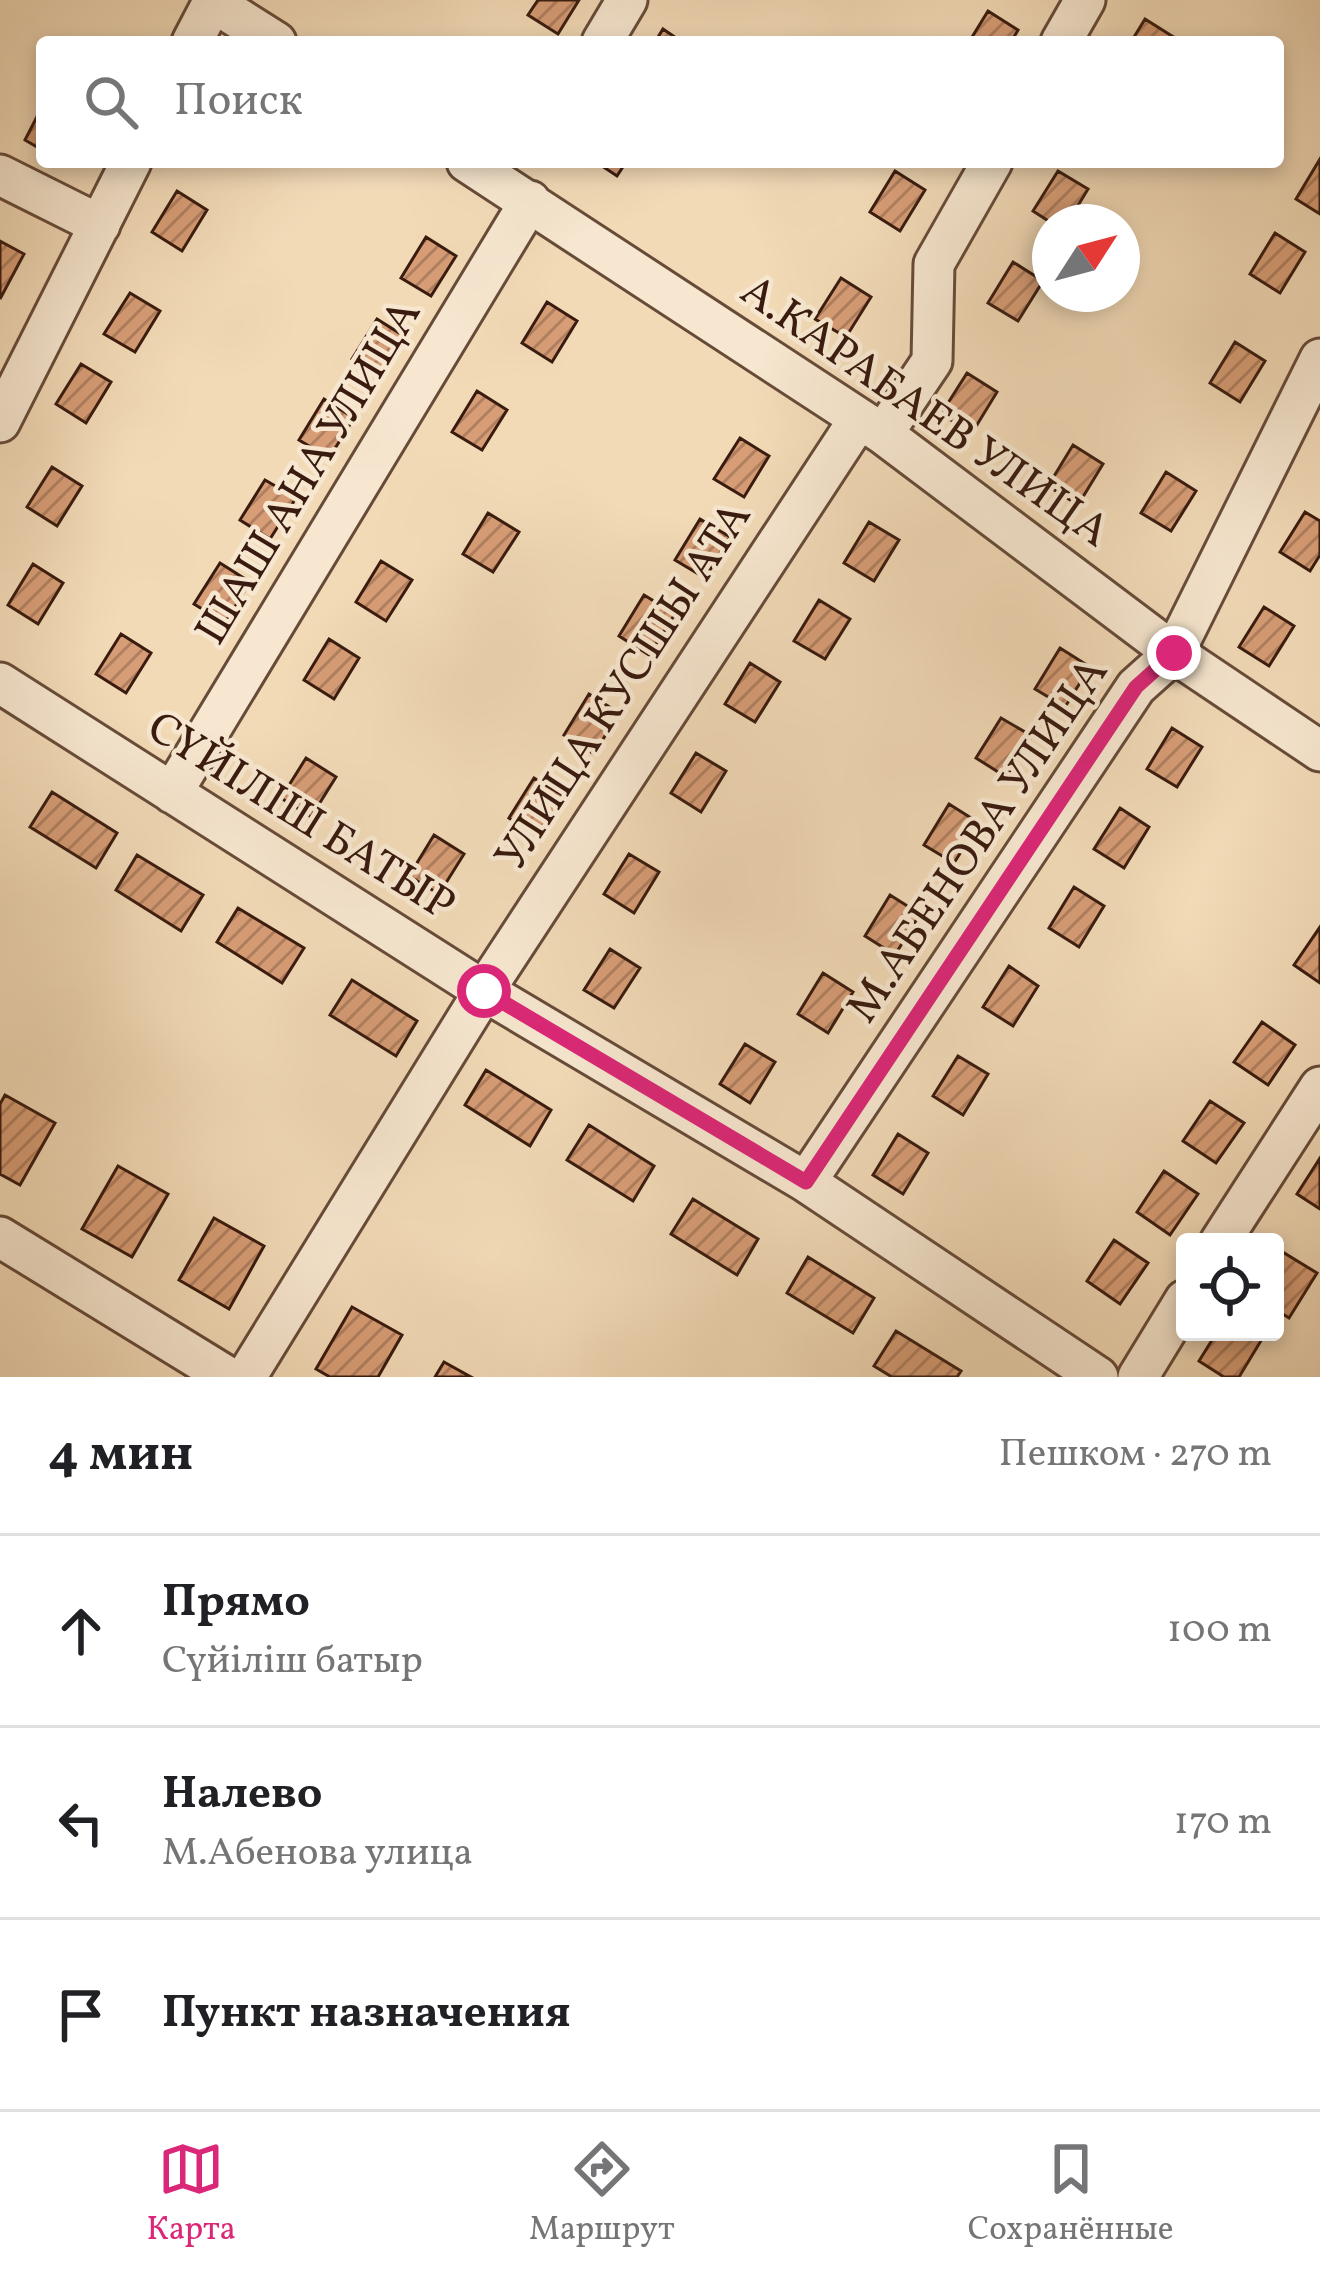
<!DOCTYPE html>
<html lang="ru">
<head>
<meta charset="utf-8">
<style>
	:root { --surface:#fff; --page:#f6f6f6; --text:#202124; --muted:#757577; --line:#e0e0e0; --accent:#db2777 }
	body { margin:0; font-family:Vollkorn,serif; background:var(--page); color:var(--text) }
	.controls { position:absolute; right:36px; bottom:36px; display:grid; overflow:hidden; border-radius:12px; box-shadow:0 6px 18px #0003 }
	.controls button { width:108px; height:108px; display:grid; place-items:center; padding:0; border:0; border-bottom:3px solid var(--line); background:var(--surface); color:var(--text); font:60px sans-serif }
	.compass { position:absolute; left:1032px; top:204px; width:108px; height:108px; border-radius:50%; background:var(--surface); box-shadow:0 6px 18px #0003; rotate:54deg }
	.stop { position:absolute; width:36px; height:36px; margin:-27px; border:9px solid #db2777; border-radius:50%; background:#fff }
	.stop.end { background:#db2777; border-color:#fff; box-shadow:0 3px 12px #0008 }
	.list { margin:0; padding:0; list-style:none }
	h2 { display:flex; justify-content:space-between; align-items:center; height:156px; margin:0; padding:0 48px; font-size:51px }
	h2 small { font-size:39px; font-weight:400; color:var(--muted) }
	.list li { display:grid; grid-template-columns:78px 1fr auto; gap:36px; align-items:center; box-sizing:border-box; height:192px; padding:0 48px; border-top:3px solid var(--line) }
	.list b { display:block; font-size:45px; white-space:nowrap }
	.list p { margin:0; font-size:39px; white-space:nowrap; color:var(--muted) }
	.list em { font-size:39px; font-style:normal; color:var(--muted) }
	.icon { flex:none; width:66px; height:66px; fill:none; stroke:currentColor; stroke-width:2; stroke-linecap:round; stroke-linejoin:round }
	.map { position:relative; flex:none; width:1320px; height:1377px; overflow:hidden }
	.search { position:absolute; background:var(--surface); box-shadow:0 6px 18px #0003; left:36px; right:36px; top:36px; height:132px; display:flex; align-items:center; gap:30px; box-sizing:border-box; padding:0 42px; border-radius:12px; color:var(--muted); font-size:45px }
	.sheet { height:732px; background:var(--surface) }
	nav { display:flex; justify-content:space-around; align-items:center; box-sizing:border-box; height:168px; border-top:3px solid var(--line); background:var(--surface); font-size:33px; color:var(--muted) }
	nav a { display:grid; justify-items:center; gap:6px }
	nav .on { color:var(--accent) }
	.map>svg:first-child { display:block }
</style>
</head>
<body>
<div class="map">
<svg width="1320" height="1377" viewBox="0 0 1320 1377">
	<defs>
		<pattern id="building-hatch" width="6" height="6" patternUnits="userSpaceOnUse" patternTransform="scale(3)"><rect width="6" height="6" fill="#d79d76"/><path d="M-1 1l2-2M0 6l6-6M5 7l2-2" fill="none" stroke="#af7f5f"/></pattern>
	</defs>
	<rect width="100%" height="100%" fill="#f2dab7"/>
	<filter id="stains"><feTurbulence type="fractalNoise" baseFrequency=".00167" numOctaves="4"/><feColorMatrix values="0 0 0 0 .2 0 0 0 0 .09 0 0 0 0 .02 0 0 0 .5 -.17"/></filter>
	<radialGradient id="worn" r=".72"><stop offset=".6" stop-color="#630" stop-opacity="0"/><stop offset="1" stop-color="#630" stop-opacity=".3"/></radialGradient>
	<path fill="url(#building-hatch)" stroke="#391b0f" stroke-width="3" d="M538,0H579L558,34L528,15Z
		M988,11L1018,30L1011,42H969Z
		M1145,19L1175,38L1172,42H1131Z
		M663,29L682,42H655Z
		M42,107V150L25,140Z
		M1320,159V214L1296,199Z
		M596,162H626L617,176Z
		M895,171L925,190L900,231L870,212Z
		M1058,171L1088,189L1068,222H1050L1033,211Z
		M177,191L207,210L182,251L152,232Z
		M1275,233L1305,252L1280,293L1250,274Z
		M426,237L456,256L431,296L401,278Z
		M0,241L24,254L0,299Z
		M1013,262L1043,281L1018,321L988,303Z
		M841,278L871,297L846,337L815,319Z
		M130,293L160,311L135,352L104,334Z
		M547,302L577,321L552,362L522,343Z
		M377,319L407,338L382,378L352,359Z
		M1235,342L1265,361L1240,402L1210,383Z
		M81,364L111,382L86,423L56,404Z
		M967,373L997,392L972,433L941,414Z
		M477,391L507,410L482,450L452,432Z
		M324,399L354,418L329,458L299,440Z
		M740,438L769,456L744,497L714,479Z
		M1073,445L1103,464L1078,505L1048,486Z
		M52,467L82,486L57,526L27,507Z
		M1166,472L1196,491L1171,531L1141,513Z
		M265,480L296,498L270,539L240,520Z
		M1305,512L1320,521V555L1310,571L1280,552Z
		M488,513L519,532L493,572L463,554Z
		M700,519L730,537L705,578L675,560Z
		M869,522L899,540L874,581L844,563Z
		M381,561L412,580L386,621L356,602Z
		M220,563L250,582L225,623L194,604Z
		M33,564L63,583L38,624L8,605Z
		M644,595L675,614L649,655L619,636Z
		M819,600L850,619L825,659L794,641Z
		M1264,607L1294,626L1269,666L1239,647Z
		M121,634L151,653L126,693L96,674Z
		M329,639L359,658L334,699L304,680Z
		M1060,648L1090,667L1065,707L1035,689Z
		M750,663L780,682L755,722L725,704Z
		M589,694L619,713L594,754L564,735Z
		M1001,718L1032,736L1006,777L976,758Z
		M1172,728L1202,747L1177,787L1147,769Z
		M696,753L726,771L701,812L671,793Z
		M306,758L336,777L311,817L281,798Z
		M534,778L564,796L539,837L509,818Z
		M52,792L117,833L96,868L30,827Z
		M949,804L979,823L954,863L924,845Z
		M1120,808L1149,827L1124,868L1094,849Z
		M434,835L464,854L439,894L409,876Z
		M629,854L659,872L634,913L604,894Z
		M137,855L203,895L181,931L116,890Z
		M1074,887L1104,906L1079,947L1049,928Z
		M890,895L920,914L895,955L865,936Z
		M238,908L304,948L282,983L217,942Z
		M1320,927V983L1294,965Z
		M610,949L640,968L614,1008L584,990Z
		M1009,966L1038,986L1013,1026L983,1007Z
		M823,973L853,992L828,1033L798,1014Z
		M352,980L417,1021L396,1056L330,1015Z
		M1262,1022L1295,1045L1268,1085L1234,1062Z
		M745,1044L775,1062L750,1103L720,1084Z
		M958,1056L988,1074L963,1115L933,1096Z
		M486,1070L551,1110L530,1146L465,1105Z
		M5,1095L55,1123L20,1185L0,1174V1104Z
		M1210,1101L1244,1123L1216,1163L1183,1141Z
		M589,1125L654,1166L633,1201L567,1160Z
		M898,1134L928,1153L903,1194L873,1175Z
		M1320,1158V1209L1297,1194Z
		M118,1166L168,1194L132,1257L82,1229Z
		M1164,1171L1198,1194L1170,1235L1137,1212Z
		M693,1199L758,1239L737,1275L671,1234Z
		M214,1218L264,1246L229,1309L179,1280Z
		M1114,1240L1148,1263L1120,1304L1087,1281Z
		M1281,1251L1317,1273L1289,1318L1275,1309V1261Z
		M808,1257L874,1298L853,1333L787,1293Z
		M352,1307L402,1335L378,1377H330L316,1369Z
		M896,1331L961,1371L957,1377H892L874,1366Z
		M1217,1332H1251L1262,1339L1239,1377H1224L1199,1361Z
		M444,1362L471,1377H435Z"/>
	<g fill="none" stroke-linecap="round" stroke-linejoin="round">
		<defs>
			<path id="minor" d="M213,2L276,42
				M192,42L214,0
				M602,42L627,0
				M1061,42L1085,0
				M467,162L883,434L1174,653L1320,751
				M0,175L100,225
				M0,422L131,162
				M883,434L932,361L934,264L992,162
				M0,683L484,991L806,1182L1098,1377
				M172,793L530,201
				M806,1182L1136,687L1174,653L1320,359
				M0,1237L228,1377
				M1220,1242L1320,1087
				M246,1377L484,991L859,419
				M1138,1377L1185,1300"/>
		</defs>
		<use href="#minor" stroke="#674b39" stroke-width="45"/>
		<use href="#minor" stroke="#f7e7d0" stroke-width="39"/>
	</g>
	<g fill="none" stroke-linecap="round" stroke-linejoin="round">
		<path stroke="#db2777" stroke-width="15" d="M484,991L806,1182L1136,687L1174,653"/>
	</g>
	<g text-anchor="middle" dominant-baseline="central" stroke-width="9" stroke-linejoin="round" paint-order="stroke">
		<g font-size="45" fill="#391b0f" stroke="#f7e7d0">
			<text transform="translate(924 413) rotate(35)">А.КАРАБАЕВ УЛИЦА</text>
			<text transform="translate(310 473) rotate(-59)">ШАШ АНА УЛИЦА</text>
			<text transform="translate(625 687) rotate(-57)">УЛИЦА КУСШЫ АТА</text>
			<text transform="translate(300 818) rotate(32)">СҮЙІЛІШ БАТЫР</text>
			<text transform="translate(979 841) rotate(-56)">М.АБЕНОВА УЛИЦА</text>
		</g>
	</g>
	<rect width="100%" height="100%" filter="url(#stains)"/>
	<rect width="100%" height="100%" fill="url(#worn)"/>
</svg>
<div class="controls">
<button><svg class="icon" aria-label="locate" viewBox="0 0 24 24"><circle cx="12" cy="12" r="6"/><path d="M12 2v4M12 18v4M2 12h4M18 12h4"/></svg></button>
</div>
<svg class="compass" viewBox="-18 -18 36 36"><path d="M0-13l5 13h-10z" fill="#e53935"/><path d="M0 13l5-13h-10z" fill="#757577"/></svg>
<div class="stop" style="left:484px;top:991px"></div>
<div class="stop end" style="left:1174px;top:653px"></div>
<div class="search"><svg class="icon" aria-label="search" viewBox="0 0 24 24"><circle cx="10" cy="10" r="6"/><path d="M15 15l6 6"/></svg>Поиск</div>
</div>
<section class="sheet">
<h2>4 мин<small>Пешком · 270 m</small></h2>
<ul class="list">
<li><svg class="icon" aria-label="ahead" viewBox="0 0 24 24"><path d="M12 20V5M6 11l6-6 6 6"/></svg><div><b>Прямо</b><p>Сүйіліш батыр</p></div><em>100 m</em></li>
<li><svg class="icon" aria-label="left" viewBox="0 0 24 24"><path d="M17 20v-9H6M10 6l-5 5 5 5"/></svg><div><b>Налево</b><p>М.Абенова улица</p></div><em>170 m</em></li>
<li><svg class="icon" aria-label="arrive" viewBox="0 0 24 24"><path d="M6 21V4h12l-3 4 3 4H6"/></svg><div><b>Пункт назначения</b></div></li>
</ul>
</section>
<nav>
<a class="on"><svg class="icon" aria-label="map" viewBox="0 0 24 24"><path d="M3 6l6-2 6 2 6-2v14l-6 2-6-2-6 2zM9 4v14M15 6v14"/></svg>Карта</a>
<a><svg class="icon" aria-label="directions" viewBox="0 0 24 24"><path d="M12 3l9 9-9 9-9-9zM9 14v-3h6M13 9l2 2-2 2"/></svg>Маршрут</a>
<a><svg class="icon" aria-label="saved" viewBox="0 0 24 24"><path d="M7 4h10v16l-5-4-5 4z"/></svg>Сохранённые</a>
</nav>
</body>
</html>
